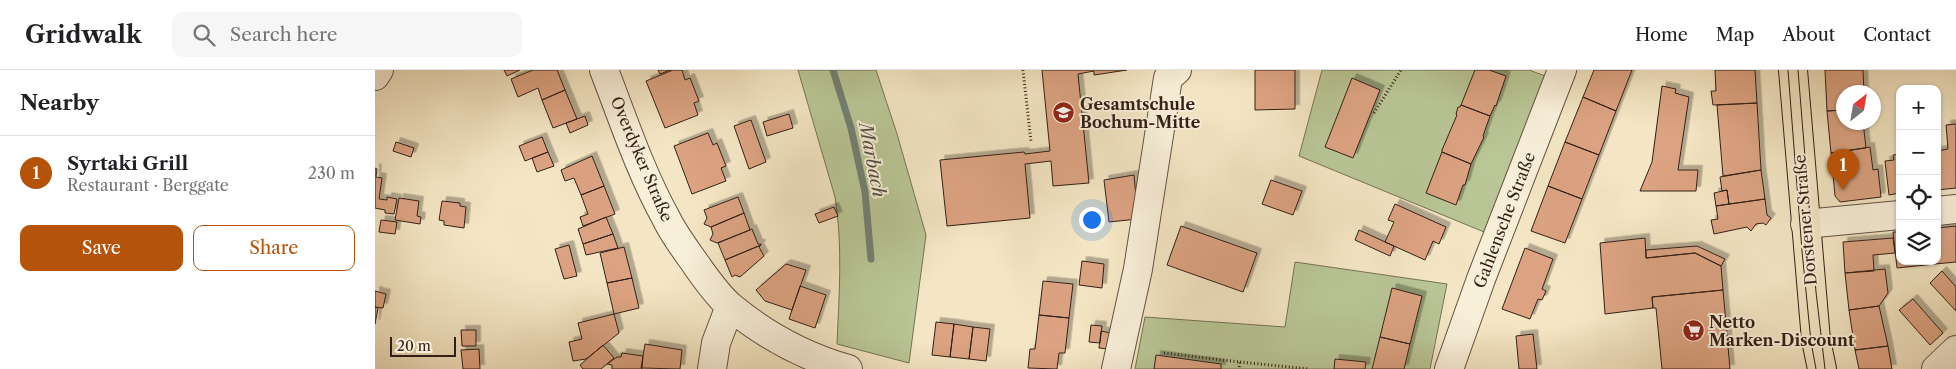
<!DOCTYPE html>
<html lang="en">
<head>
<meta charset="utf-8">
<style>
	:root { --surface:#fff; --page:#f6f6f6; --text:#202124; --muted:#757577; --line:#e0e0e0; --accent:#b45309 }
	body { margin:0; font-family:"Libre Caslon Text",serif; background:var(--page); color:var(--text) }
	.controls { position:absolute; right:15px; top:15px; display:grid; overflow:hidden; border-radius:10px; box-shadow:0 1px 4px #0004 }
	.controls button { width:45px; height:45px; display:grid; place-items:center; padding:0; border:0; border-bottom:1px solid var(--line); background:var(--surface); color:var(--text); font:25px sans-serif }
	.compass { position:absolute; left:1461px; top:15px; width:45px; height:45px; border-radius:50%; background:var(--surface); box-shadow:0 1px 4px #0004; rotate:31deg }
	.scale { position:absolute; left:15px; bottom:12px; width:66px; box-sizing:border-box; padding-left:5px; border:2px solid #331f17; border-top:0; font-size:14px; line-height:18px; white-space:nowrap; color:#331f17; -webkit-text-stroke:4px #f8efd9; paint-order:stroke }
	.you { position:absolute; left:716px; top:149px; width:18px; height:18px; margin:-12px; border:4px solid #fff; border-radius:50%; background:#1a73e8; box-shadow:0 0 0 8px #1a73e833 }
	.badge { display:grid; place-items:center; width:32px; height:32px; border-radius:50%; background:var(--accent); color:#fff; font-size:16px; font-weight:700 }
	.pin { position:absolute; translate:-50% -41px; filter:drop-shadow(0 1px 2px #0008) }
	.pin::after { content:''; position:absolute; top:26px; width:18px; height:15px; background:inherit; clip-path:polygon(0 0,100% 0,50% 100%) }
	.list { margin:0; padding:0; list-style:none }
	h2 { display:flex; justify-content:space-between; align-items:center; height:65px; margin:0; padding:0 20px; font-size:21px }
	h2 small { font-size:16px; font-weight:400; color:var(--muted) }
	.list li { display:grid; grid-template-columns:32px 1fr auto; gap:15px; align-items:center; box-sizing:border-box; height:75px; padding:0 20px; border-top:1px solid var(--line) }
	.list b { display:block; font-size:19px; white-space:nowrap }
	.list p { margin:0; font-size:16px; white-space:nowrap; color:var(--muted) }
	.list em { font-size:16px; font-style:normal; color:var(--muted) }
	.actions { display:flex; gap:10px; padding:15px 20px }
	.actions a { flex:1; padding:11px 0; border:1px solid var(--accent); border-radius:10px; text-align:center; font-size:18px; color:var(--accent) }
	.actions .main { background:var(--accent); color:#fff }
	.icon { flex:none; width:28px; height:28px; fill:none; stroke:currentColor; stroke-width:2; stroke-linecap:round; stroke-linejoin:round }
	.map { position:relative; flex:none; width:1581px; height:299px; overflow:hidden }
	header { display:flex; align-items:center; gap:30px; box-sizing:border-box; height:70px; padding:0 25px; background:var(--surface); border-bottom:1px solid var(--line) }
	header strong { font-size:24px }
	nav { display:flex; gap:28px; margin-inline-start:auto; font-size:18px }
	.search { width:350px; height:45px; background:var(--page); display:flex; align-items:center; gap:12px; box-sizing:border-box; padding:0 18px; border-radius:10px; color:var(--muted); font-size:19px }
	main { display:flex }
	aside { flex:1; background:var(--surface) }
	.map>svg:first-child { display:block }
</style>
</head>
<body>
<header>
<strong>Gridwalk</strong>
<div class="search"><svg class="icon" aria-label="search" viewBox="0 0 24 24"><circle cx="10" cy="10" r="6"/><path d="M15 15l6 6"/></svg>Search here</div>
<nav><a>Home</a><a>Map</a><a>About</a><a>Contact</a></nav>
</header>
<main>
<aside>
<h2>Nearby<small></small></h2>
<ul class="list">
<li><span class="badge">1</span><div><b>Syrtaki Grill</b><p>Restaurant · Berggate</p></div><em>230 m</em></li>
</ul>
<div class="actions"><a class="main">Save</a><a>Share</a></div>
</aside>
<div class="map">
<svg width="1581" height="299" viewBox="0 0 1581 299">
	<defs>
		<filter id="shadow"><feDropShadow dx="4.5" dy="-4.5" stdDeviation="0" flood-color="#0004"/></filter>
	</defs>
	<rect width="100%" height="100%" fill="#f4e6c4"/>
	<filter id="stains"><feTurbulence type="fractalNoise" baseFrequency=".004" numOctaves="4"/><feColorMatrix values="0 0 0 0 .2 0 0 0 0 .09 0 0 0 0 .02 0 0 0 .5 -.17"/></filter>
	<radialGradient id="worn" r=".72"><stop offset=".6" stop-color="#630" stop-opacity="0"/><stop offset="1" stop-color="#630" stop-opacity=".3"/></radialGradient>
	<path fill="#b9c696" stroke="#767256" d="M423,0H501L522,64L551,165L534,293L462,274C464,225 468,176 460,127Z
		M947,0H1154L1173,7L1114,164L924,86Z
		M920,192L1072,214L1055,299H760L770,247L910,257Z"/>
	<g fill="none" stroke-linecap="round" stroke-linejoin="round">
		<path stroke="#728073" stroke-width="7" d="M458,0L476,58L490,122L496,189"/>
	</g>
	<path fill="#dca382" stroke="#331f17" filter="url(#shadow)" d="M129,0H145L132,6Z
		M158,0H182L190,20L167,30L163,18L143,27L136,9Z
		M283,0H295L285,4Z
		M298,0H307L310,10L315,8L324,31L319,33L323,45L290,58L271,11Z
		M667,0H752L719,5V1L703,4L714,113L678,116L676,91L650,94L655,148L572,156L565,90L649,82L650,84L675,81Z
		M880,0H920V39L880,40Z
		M1100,0H1114L1131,6L1121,36L1120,35L1115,46L1086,35Z
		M1219,0H1257L1241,41L1208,27Z
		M1340,0H1380L1382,33L1338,35L1336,21H1341Z
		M1450,0H1488L1489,22H1468V40L1452,41Z
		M977,8L1005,20L978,88L950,77Z
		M1287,16L1301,19L1300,23L1314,27L1303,100H1323L1321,121H1265L1277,92Z
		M190,20L202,49L178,58L167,30Z
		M1208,27L1241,41L1224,85L1190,72Z
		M1382,33L1386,100L1348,106L1342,35Z
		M1086,35L1115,46L1108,66L1109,67L1096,94L1067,82V80L1082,45L1081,44L1083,37H1085Z
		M1468,40V52H1488L1491,78L1456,83L1452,41Z
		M414,44L418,58L392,66L388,52Z
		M210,46L213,55L195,63L191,53Z
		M376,50L391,92L374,99L359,56Z
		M1581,54V118L1562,120V81L1573,79L1571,55Z
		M333,63L338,75L342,73L351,96L346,98L351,111L317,124L299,76Z
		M167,67L173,82L150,91L144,76Z
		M21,72L39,78L36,87L18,81Z
		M1190,72L1224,85L1207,129L1173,116Z
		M1495,77L1498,100L1503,99L1506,127L1465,132L1460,126L1456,83Z
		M173,82L179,96L162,102L157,88Z
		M1067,82L1096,94L1090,115H1088L1081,135L1051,123Z
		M1525,84V123L1514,125L1510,91L1519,90L1518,85Z
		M217,86L229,116L206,125L199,108L190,111L186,100Z
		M0,98L2,99L1,107L7,108L4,129L12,130V127L22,129L19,144L10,143V140L0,138Z
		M1386,100L1390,129L1354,134L1352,120L1347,121L1345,107Z
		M759,105L763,149L734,152L729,110Z
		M896,110L927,121L918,145L887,134Z
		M229,116L240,144L208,156L205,147L213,144L206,125Z
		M1173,116L1207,129L1190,173L1156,161Z
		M1352,120L1354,134L1341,136L1339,123Z
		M363,127L369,143L336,157L329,154L332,148L329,140Z
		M24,128L44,131L42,146L46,147L45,154L20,150Z
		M1390,129L1392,145L1396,148L1391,155L1388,153L1381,154L1376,161L1372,157L1339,164L1336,150L1343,149L1341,136Z
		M67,131L85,133V136L91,137L89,158L69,155V151L64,150Z
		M1020,134L1071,157L1064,174L1058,171L1050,190L1010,172L1019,152L1013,150Z
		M459,137L463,146L444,153L440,144Z
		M369,143L375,160L342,173L335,170L338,164L336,157Z
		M231,147L238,164L208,174L203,159Z
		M6,150L22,152L20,164L4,162Z
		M806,156L882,183L868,222L792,195Z
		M1581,156V192L1560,194V191H1562V158Z
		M377,159L383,174H386V175L350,190L343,173Z
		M984,160L1019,176L1015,186L980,170Z
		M1518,162H1525V191H1560V194L1522,198Z
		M238,164L243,178L211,185L208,174Z
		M1270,168L1271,188L1320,183L1346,196L1348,220L1277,227L1278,238L1230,244L1225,173Z
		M1518,168L1520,183L1498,185L1499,201L1470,203L1468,172Z
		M194,175L202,206L189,209L180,179Z
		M386,175L384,177L389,186L365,207L360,205L357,207L350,190Z
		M1322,176L1350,189L1346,196L1320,183L1271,188V180Z
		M249,177L257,208L232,213L225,183Z
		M1150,178L1178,189L1167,219L1171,221L1167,230L1163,229L1155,249L1127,239Z
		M707,191L729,194L727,218L704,215Z
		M411,194L431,200L417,240L390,231L381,220Z
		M1510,199L1513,223L1504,236L1474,240L1470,203Z
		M1567,201L1581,217V241L1555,213Z
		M257,208L264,238L239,244L232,213Z
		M668,211L698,214L694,248L664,245Z
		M425,216L451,225L440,258L414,249Z
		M1017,218L1047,226L1035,274L1005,267Z
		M1348,220L1355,299H1287L1281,238H1278L1277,227Z
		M0,221L11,224L8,238L0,237Z
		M1538,229L1568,263L1555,275L1524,240Z
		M1504,236L1513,276L1480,280L1474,240Z
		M0,237L3,238L0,254Z
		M239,244L244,263L211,289L198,291L194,272L207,269L203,253Z
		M664,245L694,248L690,283H684L682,299L653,298L655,279H660Z
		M561,252L579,254L575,287L557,285Z
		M579,254L598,257L594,289L575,287Z
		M716,255L727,256L725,273L714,272Z
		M598,257L615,259L611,291L594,289Z
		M86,260H101V276H87Z
		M726,261L736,263L734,279L724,278Z
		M1158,264L1162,299H1144L1141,266Z
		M1005,267L1035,274L1029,299H997Z
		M270,274L307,280L305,299L266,298Z
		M228,275L239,288L226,299H208L205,295Z
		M1513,276L1517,299H1484L1480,280Z
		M104,279L105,299H88L86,280Z
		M247,283L268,286L267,299H237V295L232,294L242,287H246Z
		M781,285L846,294V299H779Z
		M960,289L991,292L990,299H959Z"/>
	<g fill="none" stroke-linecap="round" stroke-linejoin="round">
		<defs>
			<path id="minor" d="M229,0C248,49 265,101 291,148C299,165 311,180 322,196C332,210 343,226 356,237C390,265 431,287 473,299
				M0,6L4,0
				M1562,141L1581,139
				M1430,154L1525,145
				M337,299L341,273L355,236
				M741,299L763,199L793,8L802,0
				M1074,299L1106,209L1187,0
				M1561,299L1581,280"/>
			<path id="major" d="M1418,0L1441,270L1447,299"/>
		</defs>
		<use href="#minor" stroke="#635142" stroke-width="30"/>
		<use href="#major" stroke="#331f17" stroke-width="30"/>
		<path stroke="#331f17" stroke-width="3" stroke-dasharray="1 2.5" stroke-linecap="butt" d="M648,0L656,72
			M999,43L1026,0
			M789,283L865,292L864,299
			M865,292L934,299"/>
		<use href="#minor" stroke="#f8efd9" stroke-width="28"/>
		<use href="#major" stroke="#f4e6c4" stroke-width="28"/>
		<path stroke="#331f17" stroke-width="1" d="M1413,0L1427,181L1436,272L1441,299
			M1423,0L1441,222L1450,299"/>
	</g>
	<defs>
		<symbol id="school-disc" viewBox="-11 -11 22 22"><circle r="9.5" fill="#8f2418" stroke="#f8efd9"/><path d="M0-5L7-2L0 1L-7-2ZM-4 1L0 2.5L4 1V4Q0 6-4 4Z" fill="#fff"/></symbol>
		<symbol id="supermarket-disc" viewBox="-11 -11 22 22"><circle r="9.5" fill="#8f2418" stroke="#f8efd9"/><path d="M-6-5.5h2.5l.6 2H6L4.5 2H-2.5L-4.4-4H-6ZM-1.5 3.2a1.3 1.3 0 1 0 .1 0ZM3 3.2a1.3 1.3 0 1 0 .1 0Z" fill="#fff"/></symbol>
	</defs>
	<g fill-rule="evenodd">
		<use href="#school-disc" x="676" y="30" width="25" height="25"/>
		<use href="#supermarket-disc" x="1306" y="248" width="25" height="25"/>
	</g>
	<g text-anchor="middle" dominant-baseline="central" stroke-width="4" stroke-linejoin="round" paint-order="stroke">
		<g font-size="16" font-weight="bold" fill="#331f17" stroke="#f8efd9" text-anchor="start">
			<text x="705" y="34">Gesamtschule<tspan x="705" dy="18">Bochum-Mitte</tspan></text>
			<text x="1334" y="252">Netto<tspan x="1334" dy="18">Marken-Discount</tspan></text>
		</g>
		<g font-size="16" fill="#331f17" stroke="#f8efd9">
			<text transform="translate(267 89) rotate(67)">Overdyker Straße</text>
			<text transform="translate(1129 150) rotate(-69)">Gahlensche Straße</text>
			<text transform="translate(1430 150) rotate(-95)">Dorstener Straße</text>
		</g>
		<g font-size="18" font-style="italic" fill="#524f45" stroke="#f8efd9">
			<text transform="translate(497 90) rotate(79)">Marbach</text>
		</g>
	</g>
	<rect width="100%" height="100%" filter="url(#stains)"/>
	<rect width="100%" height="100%" fill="url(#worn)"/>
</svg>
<div class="controls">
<button>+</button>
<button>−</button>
<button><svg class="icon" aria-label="locate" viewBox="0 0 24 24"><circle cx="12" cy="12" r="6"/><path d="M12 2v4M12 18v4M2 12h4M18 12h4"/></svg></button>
<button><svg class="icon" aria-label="layers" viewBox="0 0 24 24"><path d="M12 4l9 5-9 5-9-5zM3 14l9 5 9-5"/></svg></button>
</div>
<svg class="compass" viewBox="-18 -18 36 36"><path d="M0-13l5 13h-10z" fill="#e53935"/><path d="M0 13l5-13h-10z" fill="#757577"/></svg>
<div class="scale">20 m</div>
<div class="you"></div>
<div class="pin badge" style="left:1468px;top:120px">1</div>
</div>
</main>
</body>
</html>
